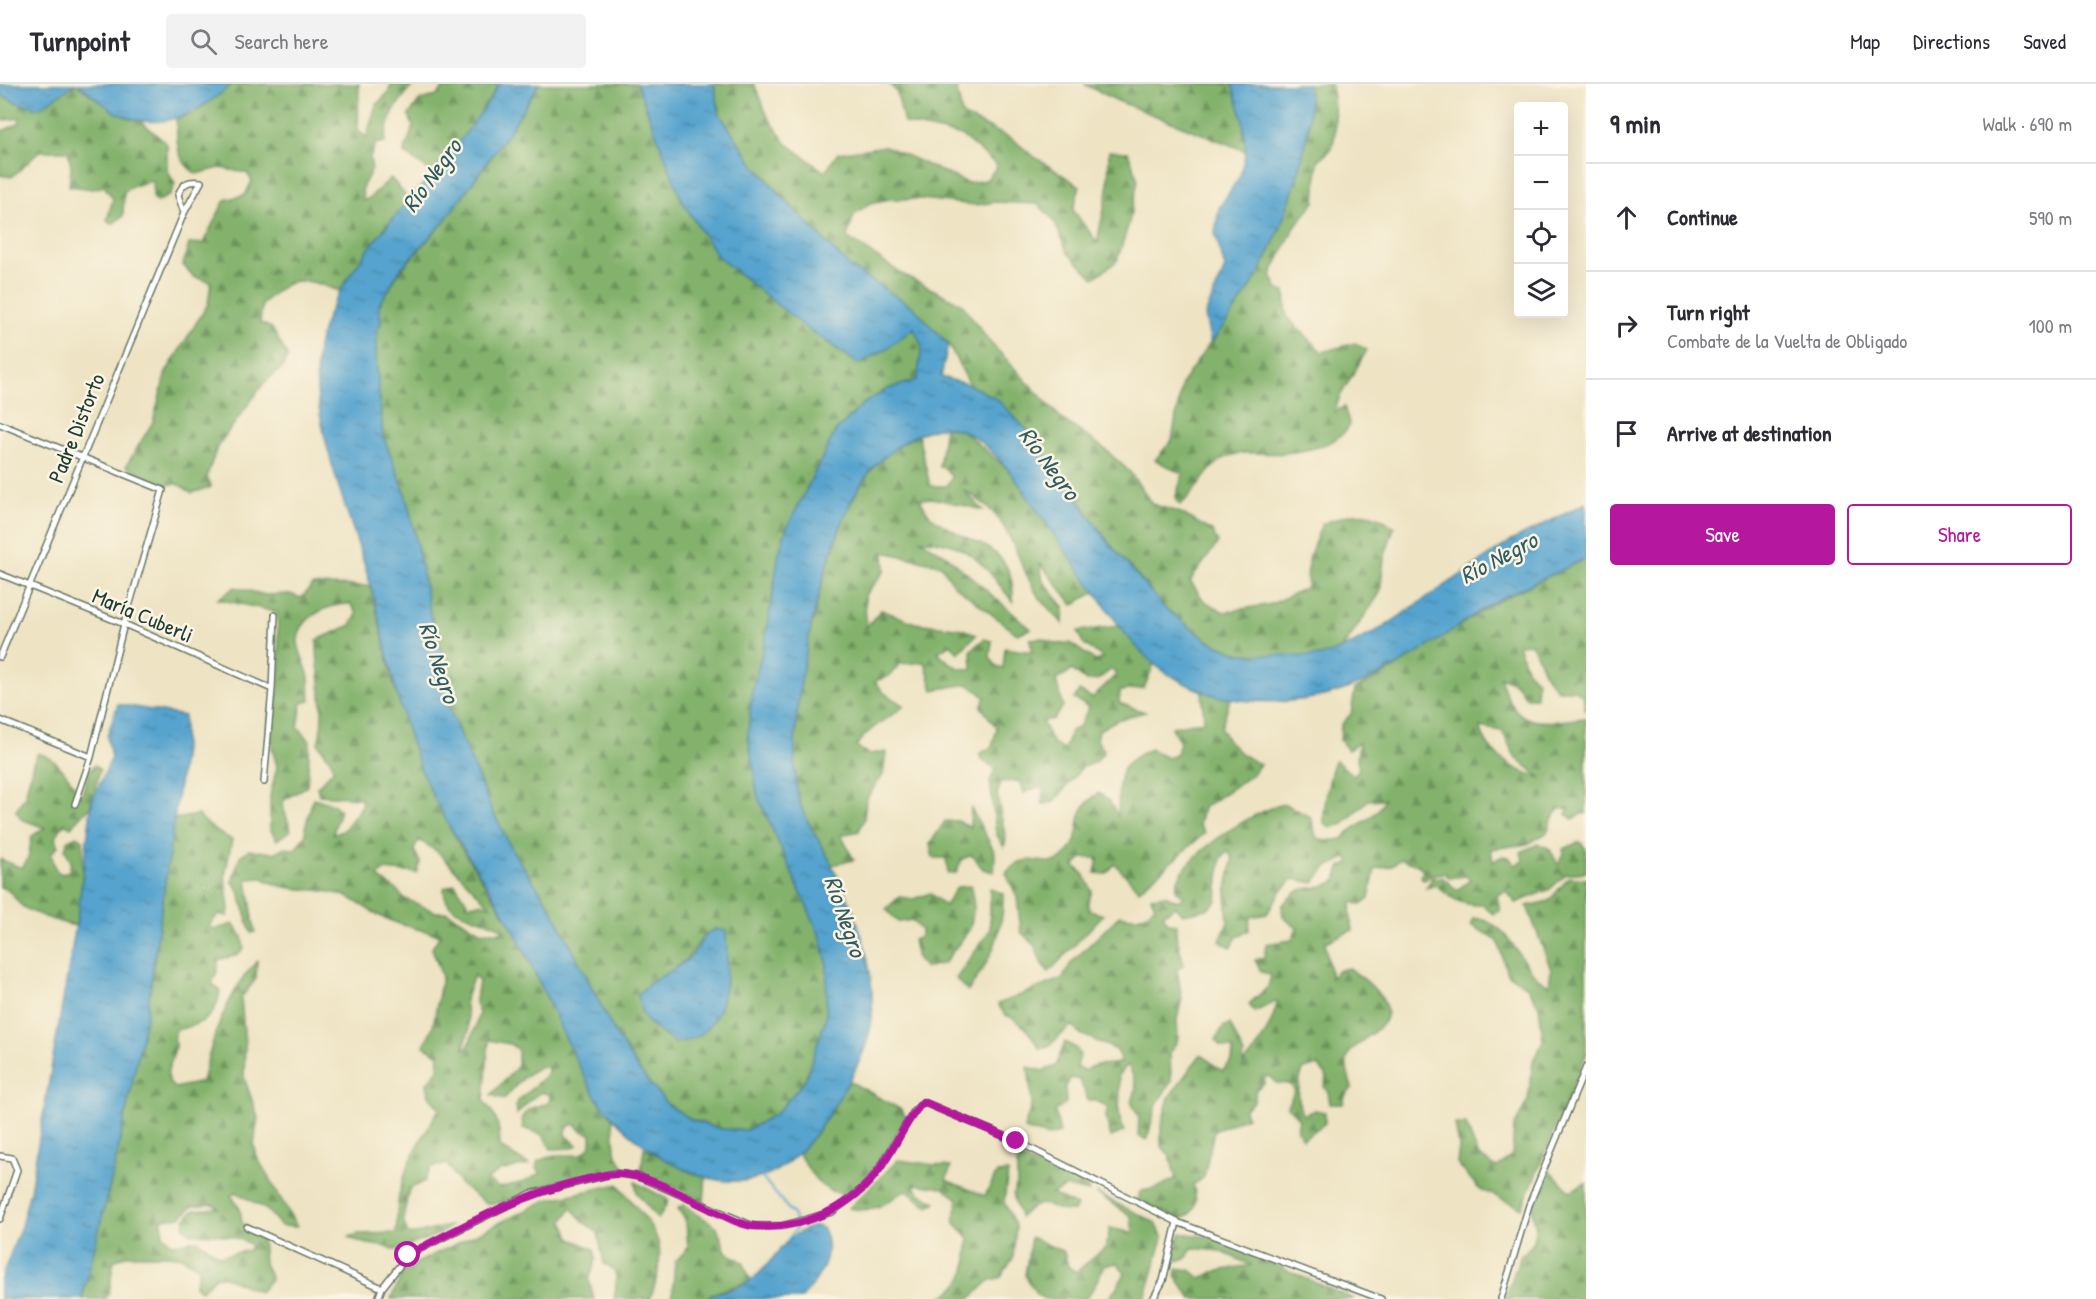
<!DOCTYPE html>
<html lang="en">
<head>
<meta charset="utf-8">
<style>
	:root { --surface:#fff; --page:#f2f2f3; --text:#2b2b33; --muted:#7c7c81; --line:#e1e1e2; --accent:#b5179e }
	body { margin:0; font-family:"Patrick Hand",sans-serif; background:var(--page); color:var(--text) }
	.controls { position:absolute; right:18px; top:18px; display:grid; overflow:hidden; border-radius:6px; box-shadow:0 6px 24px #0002 }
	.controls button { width:54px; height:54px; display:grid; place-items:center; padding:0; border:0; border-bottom:2px solid var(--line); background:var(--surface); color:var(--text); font:30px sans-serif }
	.stop { position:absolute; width:18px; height:18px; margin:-14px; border:4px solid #b5179e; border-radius:50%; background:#fff }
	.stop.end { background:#b5179e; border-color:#fff; box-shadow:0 2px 6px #0008 }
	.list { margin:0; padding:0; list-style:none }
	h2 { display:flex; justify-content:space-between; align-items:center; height:78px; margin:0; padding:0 24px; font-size:26px }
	h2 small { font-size:20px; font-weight:400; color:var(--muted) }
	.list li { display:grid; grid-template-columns:39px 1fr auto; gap:18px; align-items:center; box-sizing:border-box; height:108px; padding:0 24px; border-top:2px solid var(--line) }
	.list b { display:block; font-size:22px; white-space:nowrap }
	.list p { margin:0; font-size:20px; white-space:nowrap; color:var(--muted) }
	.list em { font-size:20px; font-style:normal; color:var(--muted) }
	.actions { display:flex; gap:12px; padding:18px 24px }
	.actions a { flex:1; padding:14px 0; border:2px solid var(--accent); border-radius:6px; text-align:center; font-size:21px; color:var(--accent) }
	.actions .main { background:var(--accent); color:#fff }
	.icon { flex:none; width:33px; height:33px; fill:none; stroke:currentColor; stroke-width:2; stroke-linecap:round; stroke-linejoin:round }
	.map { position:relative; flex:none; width:1586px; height:1215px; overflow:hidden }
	header { display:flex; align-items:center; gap:36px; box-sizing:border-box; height:84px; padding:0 30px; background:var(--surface); border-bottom:2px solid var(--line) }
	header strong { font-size:28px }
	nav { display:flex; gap:33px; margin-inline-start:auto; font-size:21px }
	.search { width:420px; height:54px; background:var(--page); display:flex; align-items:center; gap:15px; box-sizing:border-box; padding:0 21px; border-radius:6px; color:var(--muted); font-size:22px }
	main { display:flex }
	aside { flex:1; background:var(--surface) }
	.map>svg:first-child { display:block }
</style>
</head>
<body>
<header>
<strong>Turnpoint</strong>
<div class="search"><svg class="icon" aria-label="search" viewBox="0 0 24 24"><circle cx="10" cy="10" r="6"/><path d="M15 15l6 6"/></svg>Search here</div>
<nav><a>Map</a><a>Directions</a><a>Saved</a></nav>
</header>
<main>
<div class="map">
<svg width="1586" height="1215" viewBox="0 0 1586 1215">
	<defs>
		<pattern id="forest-firs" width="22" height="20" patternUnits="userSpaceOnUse" patternTransform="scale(1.5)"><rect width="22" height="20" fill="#83b26c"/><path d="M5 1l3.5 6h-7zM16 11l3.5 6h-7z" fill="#6b925a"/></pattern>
		<pattern id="water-ripples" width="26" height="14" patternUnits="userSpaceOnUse" patternTransform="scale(1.5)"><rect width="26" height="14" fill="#55a3ce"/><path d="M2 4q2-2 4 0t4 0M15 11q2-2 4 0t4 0" fill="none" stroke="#4686a8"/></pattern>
	</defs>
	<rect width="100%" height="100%" fill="#fcf5e5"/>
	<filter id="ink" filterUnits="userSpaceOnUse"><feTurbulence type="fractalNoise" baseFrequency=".0167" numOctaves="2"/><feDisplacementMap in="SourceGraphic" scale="12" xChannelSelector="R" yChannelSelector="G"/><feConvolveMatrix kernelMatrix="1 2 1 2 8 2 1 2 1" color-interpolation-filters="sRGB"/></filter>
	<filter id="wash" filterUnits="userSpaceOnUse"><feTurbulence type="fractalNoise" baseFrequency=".008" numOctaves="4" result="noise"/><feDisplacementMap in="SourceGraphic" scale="24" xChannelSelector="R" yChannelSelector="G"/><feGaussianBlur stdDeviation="1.35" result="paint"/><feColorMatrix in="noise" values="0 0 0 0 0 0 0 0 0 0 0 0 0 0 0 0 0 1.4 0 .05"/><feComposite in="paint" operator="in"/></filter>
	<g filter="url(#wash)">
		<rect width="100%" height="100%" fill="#eee3c3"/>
		<path fill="url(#forest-firs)" stroke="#517850" stroke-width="1.5" fill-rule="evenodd" d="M75,0L116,28L141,37L167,60V86L175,100L170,111L157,118L153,115V99L149,97L131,103L124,108L123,132L112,140L107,136L113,115L104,102L93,105L69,102L71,83L68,67H40L12,93L0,91V48L20,39L19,34L0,37V10L15,18L39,24Z
			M232,0H359L358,45L366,54L376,21L388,9L391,0H414C398,18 386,34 385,59H376L370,74L372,85L362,104L363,116L368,115L391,94L410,117L340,207C300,194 295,189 262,220L260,239L272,244L288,273L281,285L264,299L217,363L207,392L211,403L192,409L178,400L161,401L126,382L153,338L166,288L208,220L211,198L194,193L183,181L189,160L203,159L225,116L245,111L252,97L247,89L220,84L196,90C174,73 178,61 176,35L193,30Z
			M446,0H499L475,40L433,89L404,69L413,43L409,31L420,16L437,12Z
			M538,0H637L682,117L717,172L805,243L859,280L886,265L914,243L922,263L917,296L888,305L864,319L835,348L786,446L779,469L766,553L752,608L748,652L758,713L821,854L827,878L826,934L805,996L777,1029L747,1046L721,1045L692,1036L667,1020L641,989L615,949L551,823L514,769L491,724L447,619L444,574L430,529L413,441L404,405L383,352L376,276L377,246L381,239L379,221L400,187L443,139L511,45ZM704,850L727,870L720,921L711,939L648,899C677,885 688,878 704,850Z
			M714,0H754L768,33L786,59L825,88L838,69L885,62L968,99L986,96L998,82L962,52L904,39L897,9L890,0H956L962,31L1012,55L1036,74L1080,102L1073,126L1097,158L1108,106L1109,67L1128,68L1138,96L1129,139L1117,177L1094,194L1068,169L1053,135L1038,120L995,118L976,121L922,115H890L870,119L854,131L847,153L902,190L962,220L988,256L1062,335L1105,365L1130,388L1152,420L1181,429L1213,448L1218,459L1190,497L1204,517L1224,528L1272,520L1307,503L1308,476L1322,440C1350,429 1368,422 1394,443L1384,474L1380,509L1342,565L1321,572L1283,573L1240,570L1207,556L1165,524L1109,459L1066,398L998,316L970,301L948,260L913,223L850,183L787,117L752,78L720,31Z
			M1084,0H1232L1243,36L1246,67L1118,17Z
			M1307,0H1331C1333,15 1340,55 1329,67C1326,71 1321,74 1318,76L1315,118L1295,142L1271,191L1278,206L1285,208L1287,233L1322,268L1355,259L1367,266L1340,312L1334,328L1344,323L1350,341C1338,361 1307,367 1284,369C1262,372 1241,363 1221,376C1204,388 1196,409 1180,421L1175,415L1183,390L1155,376L1172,356L1182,299L1260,187L1302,74L1309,44Z
			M945,343L962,346L1012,389L1095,508L1073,521L1040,479L1043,497L1064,523L1063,540C1054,529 1042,519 1035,507C1011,465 1012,432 963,406L983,426L932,414L920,415C923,421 927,430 933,434C972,464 1015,457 1013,518C986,484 969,456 921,456L947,472L1031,545L1017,550L954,501L941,481L884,468L885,487L865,511L866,543L881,526L915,539L963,545L976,551L958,569L951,560L938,568C949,579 955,586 972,585L971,566L984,555L992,557L990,573L996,582L1003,584L1005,564L1032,568L1030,555L1041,554L1056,560L1070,559L1096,577L1103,574L1083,559L1078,547L1119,542L1154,580L1144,604L1120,607L1119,619L1145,628L1117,636L1099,646L1097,656L1104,667L1097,677L1082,683L1054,718L1043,720L1042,702L1024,709L1019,697L1000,698L997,711L1006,756L1004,763L996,749L990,697L996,684L984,678L979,670L992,663L997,644L981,623L985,613L968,600L933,606L925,578L900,580L889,592L875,597L883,608L904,622C884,639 872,640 856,662L868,670L886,668L883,691L866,715L864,736L859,747L841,751L854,776L832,781C820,759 804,737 798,712C780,639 824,459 863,396C877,375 897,362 918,350L930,402H947L952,393L945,384L939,383ZM1112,585L1116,591L1092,614L1079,607L1074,615L1089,623L1079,643L1071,647L1064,666L1053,660L1042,637L1054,635L1063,622L1056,596L1072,586L1086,597L1097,596Z
			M1586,474V628L1583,612L1574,606H1557L1545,590L1532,560L1518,561L1527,587L1537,597L1536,614L1526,613L1515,599L1500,593C1516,647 1537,639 1586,634V730L1583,729L1573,735L1566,730L1569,724L1559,725L1550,738L1548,748L1528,760L1491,765L1493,777L1503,772L1509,773L1515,781L1523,777L1521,768L1538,760L1549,764L1558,780L1564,770L1563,765L1580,758L1586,765V788L1566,790L1550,805L1516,819L1506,807L1497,811L1500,827L1493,830L1483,821C1461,822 1452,815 1436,801L1426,804L1432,794L1442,793L1457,806L1470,796L1466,792L1449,794L1445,789L1434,790L1424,796L1421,793L1423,786L1418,781L1401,775L1391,782L1375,785L1369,815L1361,821L1352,818L1350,828L1353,846L1325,858L1331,894L1337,887L1348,884C1364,894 1399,920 1382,940C1373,951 1358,957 1350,968C1343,979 1349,993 1352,1004L1345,1012L1343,1020H1330L1328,1008L1324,1003L1327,993L1318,981L1304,985C1298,994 1296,1021 1303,1031L1315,1026L1325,1028V1039L1303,1055L1297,1045L1299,1035L1287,1022L1295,1007L1290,1000L1277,999L1270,992L1265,993L1264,1000L1256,1005L1254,1017L1245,1025L1247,1033L1214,1047L1204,1093L1193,1101C1198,1118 1197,1127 1181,1136L1138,1116L1140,1108C1147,1105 1149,1106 1156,1104C1163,1102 1168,1097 1176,1095L1170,1072L1161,1062V1042L1169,1013L1201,970L1222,987L1232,977L1233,965L1220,962L1216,956L1223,943L1230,940L1244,971L1243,979C1257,969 1275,935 1277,917L1254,928L1249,920L1268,903L1271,892L1261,887L1255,876L1264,874L1266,860L1292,856L1297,844L1283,833L1282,822C1304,795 1308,811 1336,797L1340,783L1349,779L1348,773L1327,783L1314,799L1293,795L1280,808L1267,830L1250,833L1249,846L1237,853L1231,863L1220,857L1228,838L1226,809L1233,775L1228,767L1221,774L1217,817L1207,825L1183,830L1175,822L1163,831L1168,839L1177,840L1176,851L1184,880L1177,886L1182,915L1177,935L1178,955L1170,969L1171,998L1156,1021L1147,1056L1138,1052L1139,1033L1131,1017C1140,1003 1135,995 1128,981L1118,991C1124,1013 1113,1028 1125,1047L1111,1053L1106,1035L1107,1022L1093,1016L1088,1017L1080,996L1071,994L1065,1003L1066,1019L1055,1027L1060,1049L1048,1052L1024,1045L1032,1019L1028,983L1043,987L1056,982L1065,958L1076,964L1080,971L1077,983L1085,987C1097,976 1108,984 1121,978L1117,966L1078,949L1072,941L1050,961L1040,965C1032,951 1021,935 1005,931L998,920L1063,894L1071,879L1120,831C1135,835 1144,834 1155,822L1151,813L1165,811L1178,817L1184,812L1176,806C1174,776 1257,724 1285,720L1311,733L1316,753L1325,757L1343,755C1354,739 1378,735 1384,715L1368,716L1343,740L1330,744L1324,739C1322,724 1330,696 1333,680L1336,677L1354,692L1359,685L1357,674L1359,659L1348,666L1340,656L1341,641L1351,630L1355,605L1387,589L1492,520ZM1480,643L1502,647L1516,674L1541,694C1514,686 1487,672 1480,643Z
			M313,501L371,502L393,598L422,688L460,762L513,844L590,1003L613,1035L615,1067L625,1086L545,1102L498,1120L486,1119L461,1101L447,1080L431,1083L424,1098L409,1105L403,1135L408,1150C418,1152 437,1143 450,1142L442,1149L397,1166C381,1160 363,1162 349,1153L358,1150L396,1149C398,1136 396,1120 400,1107C407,1077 424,1051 439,1025L429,1011L427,999L438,985L439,971L424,962L433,942L442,893L432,864L440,851C422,846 403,842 386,835C372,829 359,818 345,812C318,801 289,811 263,794L247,795L255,848L251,849L239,807L232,797L240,772L249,766L274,769L283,764L295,765L306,750L305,744L313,714L333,720L340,726L333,750L343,747L362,722L361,714L319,711L317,703L333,686L332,679L318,659C328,625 316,591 317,556L351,541L357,530L351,520C331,519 299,532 298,557C298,568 307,582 309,594C310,601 309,609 310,617L302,619L298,643L310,657L307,702L284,716L283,723L291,746L277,756L270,745V711L277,683L268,647L269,629L278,610L280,588L277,528L218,515L235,503L265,511L290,510L301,514ZM419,756L438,768L490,822L480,819L469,821L455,800L444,804C443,835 485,831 502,845V848H481L447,828H436L403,814L397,806L378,793L384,786L417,789L420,778L414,766ZM474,891L479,898L475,919L479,929L476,941L469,960L463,966L469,946L465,916ZM489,956L510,960L518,966V982L491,1011L504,1015C515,1003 529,983 547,982L548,989L516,1019L517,1030L530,1016L541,1008L550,1011L549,1019L529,1025L522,1033L523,1044L543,1051L551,1065L573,1064L577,1061L566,1051L567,1043L574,1040L582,1047L591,1050V1062C576,1077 575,1069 558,1071C552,1071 544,1075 538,1077L536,1083L541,1089L524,1098L499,1104L487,1096L499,1087L529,1081L500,1063C500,1043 497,1032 484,1017Z
			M1202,607L1230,615L1221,644C1229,661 1243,673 1260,680L1253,690L1203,724L1199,741L1205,749L1139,806L1115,780L1106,790L1095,789L1098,774H1083L1074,781L1084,791L1092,807L1088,818L1089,826L1103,831L1049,888L1042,880L1035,862L1021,848L1017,813L1006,789C1030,761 1045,790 1065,772C1088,750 1066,730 1099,709L1109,717L1118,732C1120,695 1113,681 1151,665L1167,674L1176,671L1180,659L1172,643L1204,637Z
			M38,669C61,676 69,694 81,713L89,687L95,681L100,686L89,726L84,728L71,743L64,739L55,754L58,762L51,770L56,786L62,790L69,787L71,778L65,765L68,756L77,752L83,756L82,797L76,842C65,840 29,829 21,821C13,813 12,806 0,803V775L22,784L28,775L32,752L45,744L21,735L16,726L25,712L33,679Z
			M971,724L995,769L994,788L983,785L972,771L962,775L956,789L948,790L946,774H933L930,760L945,737H959L970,743Z
			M198,731L214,746L232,756L225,791L229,825L228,832L218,831L210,840L213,846L233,840L242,852L244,865L236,871L218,876L217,888L212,899L220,906C217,935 202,940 176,946C173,953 175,955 175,961C175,978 159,987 174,1004L202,998C212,955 226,910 257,877L256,895L241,914L245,960L244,993L258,1034L254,1060L257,1073L297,1143L281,1142L267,1126L236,1108L231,1111L240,1125L242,1139L262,1155L264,1179L271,1195L260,1208L228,1194L216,1192L201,1207L195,1201L199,1184L182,1173L170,1171H126L114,1177C110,1191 113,1202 106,1215H82L146,933L174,735ZM213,1120L218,1124L194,1126L185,1135L184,1144L192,1150C209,1149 236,1150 251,1161L249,1166L221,1172L197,1156L172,1160L163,1150L162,1135L181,1133L193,1122Z
			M1569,793L1586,795V971L1522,1124L1479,1105L1457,1079L1459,1063L1455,1040H1466L1478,1071L1497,1084L1512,1071L1514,1043L1528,1016L1533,977L1543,956L1539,922L1528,903L1507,890L1498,857L1471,841L1474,834C1516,839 1516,886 1549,901L1551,885L1527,822L1549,817Z
			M971,802L974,824L970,845L944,879L925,884L917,875L913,856L921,853V846L912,836L898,838L886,825L899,813L914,815L930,809L945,822L957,803Z
			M990,804L1003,810C1004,849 991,876 968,907L956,895L990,846Z
			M849,997L902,1026L906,1033L887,1068L851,1109C820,1112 813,1091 798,1069L815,1051Z
			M644,1064L674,1080L706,1091L704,1118L641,1087Z
			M1021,1075L1086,1099L1089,1108L1067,1103L1052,1110L1077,1122L1074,1127C1045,1129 1048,1107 1020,1133L1013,1110L1017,1100V1080Z
			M898,1076L951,1083L946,1096L985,1112L997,1089L1008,1088L1004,1118L1016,1143L1013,1174L1001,1193L989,1197L970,1215H939C970,1197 965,1187 969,1154L954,1138L958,1115L943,1104L914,1100L919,1109L936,1118L929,1123L905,1106C886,1120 872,1130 849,1124Z
			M1547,1084L1570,1107L1586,1099V1215H1505L1520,1173L1532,1161L1536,1143L1532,1127Z
			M635,1098L669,1116L658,1135L637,1109Z
			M618,1100C653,1146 673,1154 650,1215H614C616,1201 621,1185 604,1180L598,1149L585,1139L571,1124L563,1137L571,1155L594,1165L596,1175L589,1196L594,1215H391L404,1185L547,1116Z
			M1096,1109L1156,1139L1163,1154L1145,1215H1109L1125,1190L1118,1179L1105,1181L1089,1212L1083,1215H1046L1037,1211L1025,1191L1031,1153L1064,1168L1068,1182L1076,1188L1106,1163L1110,1144L1133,1149L1131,1132Z
			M684,1121L717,1143L726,1168L743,1178L751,1197L711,1210L707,1215H672L675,1178L688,1164L686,1138L678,1124Z
			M1180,1149L1211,1153L1353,1215H1192L1176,1193L1177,1184L1190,1186L1201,1195L1213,1188L1251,1181L1220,1167L1192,1164L1186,1175L1173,1177Z"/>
		<path fill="url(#water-ripples)" stroke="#3a7081" stroke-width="1.5" d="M0,0H75L39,24L15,18L0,10Z
			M78,0H232C200,29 158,51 115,28C102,20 90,9 78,0Z
			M499,0H539L511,45L443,139L402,183L379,221L381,239L377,246L376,276L383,352L404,405L413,441L430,529L444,574L447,619L491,724L514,769L551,823L615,949L641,989L667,1020L692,1036L721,1045L747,1046L777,1029L805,996L826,934L827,878L821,854L758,713L748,652L752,608L766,553L779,469L786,446L835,348L864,319L888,305L917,296L922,263L914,244L886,265L859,280L805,243L717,172L682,117L637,0H714L720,31L752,78L786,117L850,183L913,223L948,260L941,293L970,301L998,316L1029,348L1109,459L1165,524L1207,556L1240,570L1321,572L1342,565L1382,544L1511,457L1586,419V474C1556,490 1524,502 1494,518C1475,529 1458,543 1440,555C1370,601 1318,627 1231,615C1205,611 1176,597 1155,581C1132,561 1113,534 1096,509C1074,479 1052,448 1031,418C1016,394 987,355 960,346C928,334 883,369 866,393C823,450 777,658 802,725C810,745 824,763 833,783C857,829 876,881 872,934C869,967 848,1000 831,1027C815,1052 794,1081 765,1092C703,1114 633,1061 597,1015C565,961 544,902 514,847C486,793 446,747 423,690C398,630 387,565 371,503C352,431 297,317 323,244C355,155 452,84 499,0Z
			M1232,0H1307C1319,48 1283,143 1260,187C1247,212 1227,236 1211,260L1205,231L1225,184L1215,149L1219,124L1240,92L1246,67L1243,36Z
			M118,620L184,632V666L146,933L115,1081L82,1215H0V1198L21,1142L30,1107L78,829L92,717L111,675L107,652Z
			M715,845L726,847C728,880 730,932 698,952C692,956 682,957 675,959C654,944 641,939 638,911C652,893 674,889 691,872C701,862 701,851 715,845Z
			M817,1142L823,1145C836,1171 818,1196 801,1215H707L711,1211C724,1206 739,1205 750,1197C776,1179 783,1147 817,1142Z"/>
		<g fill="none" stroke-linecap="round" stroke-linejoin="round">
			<path stroke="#55a3ce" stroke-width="2" d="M762,1093L794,1132L796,1145L788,1155"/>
		</g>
	</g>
	<g filter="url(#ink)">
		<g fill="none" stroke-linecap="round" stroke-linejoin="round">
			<defs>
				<path id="street" d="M0,340L163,406L124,540L91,673L75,720
					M0,490L124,540L272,605
					M0,573L184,129L201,98C188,96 183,99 178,111L184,129
					M0,636L91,673
					M264,698L272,605L275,531
					M0,1072L12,1074L17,1086L0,1135
					M247,1143L382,1204
					M378,1215L382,1204L408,1171L530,1110L615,1089L637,1092L753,1142H782L832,1128L862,1105L880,1084L914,1027L923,1018L1016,1057L1177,1138L1381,1215
					M1153,1215L1163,1197L1177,1138
					M1501,1215L1529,1121L1586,983"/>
			</defs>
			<use href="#street" stroke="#677766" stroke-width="8"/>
			<use href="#street" stroke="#fff" stroke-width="5"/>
		</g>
	</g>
	<g fill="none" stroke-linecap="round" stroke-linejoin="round" filter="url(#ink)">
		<path stroke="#b5179e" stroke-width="8" d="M408,1171C466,1140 524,1109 588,1095C598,1093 609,1089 619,1090C650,1091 684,1113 712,1126C725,1132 740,1141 754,1142C802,1147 854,1123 881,1083C896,1062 905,1037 923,1018L1016,1057"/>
	</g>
	<g text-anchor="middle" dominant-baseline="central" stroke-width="5" stroke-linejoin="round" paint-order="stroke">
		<g font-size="22" fill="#1f3d34" stroke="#fcf5e5">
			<text transform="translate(76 344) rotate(-68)">Padre Distorto</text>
			<text transform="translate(143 531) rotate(23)">María Cuberli</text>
		</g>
		<g font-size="24" font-style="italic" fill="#2f5c62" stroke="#fcf5e5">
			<text transform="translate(431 91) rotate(-54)">Río Negro</text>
			<text transform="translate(1050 379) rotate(53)">Río Negro</text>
			<text transform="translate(1498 473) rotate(-28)">Río Negro</text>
			<text transform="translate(440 578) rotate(72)">Río Negro</text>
			<text transform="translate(846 832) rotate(71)">Río Negro</text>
		</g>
	</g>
</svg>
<div class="controls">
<button>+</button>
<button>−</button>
<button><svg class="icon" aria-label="locate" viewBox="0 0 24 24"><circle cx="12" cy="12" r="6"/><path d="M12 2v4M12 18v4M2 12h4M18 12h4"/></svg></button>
<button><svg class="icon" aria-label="layers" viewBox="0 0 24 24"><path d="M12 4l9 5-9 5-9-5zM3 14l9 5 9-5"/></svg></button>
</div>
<div class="stop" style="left:408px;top:1171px"></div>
<div class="stop end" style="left:1016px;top:1057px"></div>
</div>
<aside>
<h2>9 min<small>Walk · 690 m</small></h2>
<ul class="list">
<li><svg class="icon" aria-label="ahead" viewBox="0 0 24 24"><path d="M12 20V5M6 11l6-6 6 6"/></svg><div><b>Continue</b></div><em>590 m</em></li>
<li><svg class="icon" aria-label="right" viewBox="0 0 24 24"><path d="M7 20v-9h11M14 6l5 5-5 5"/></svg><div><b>Turn right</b><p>Combate de la Vuelta de Obligado</p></div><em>100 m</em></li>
<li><svg class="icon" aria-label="arrive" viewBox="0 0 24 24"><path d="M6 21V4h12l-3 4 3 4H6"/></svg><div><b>Arrive at destination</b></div></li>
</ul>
<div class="actions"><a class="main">Save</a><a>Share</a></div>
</aside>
</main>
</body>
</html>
